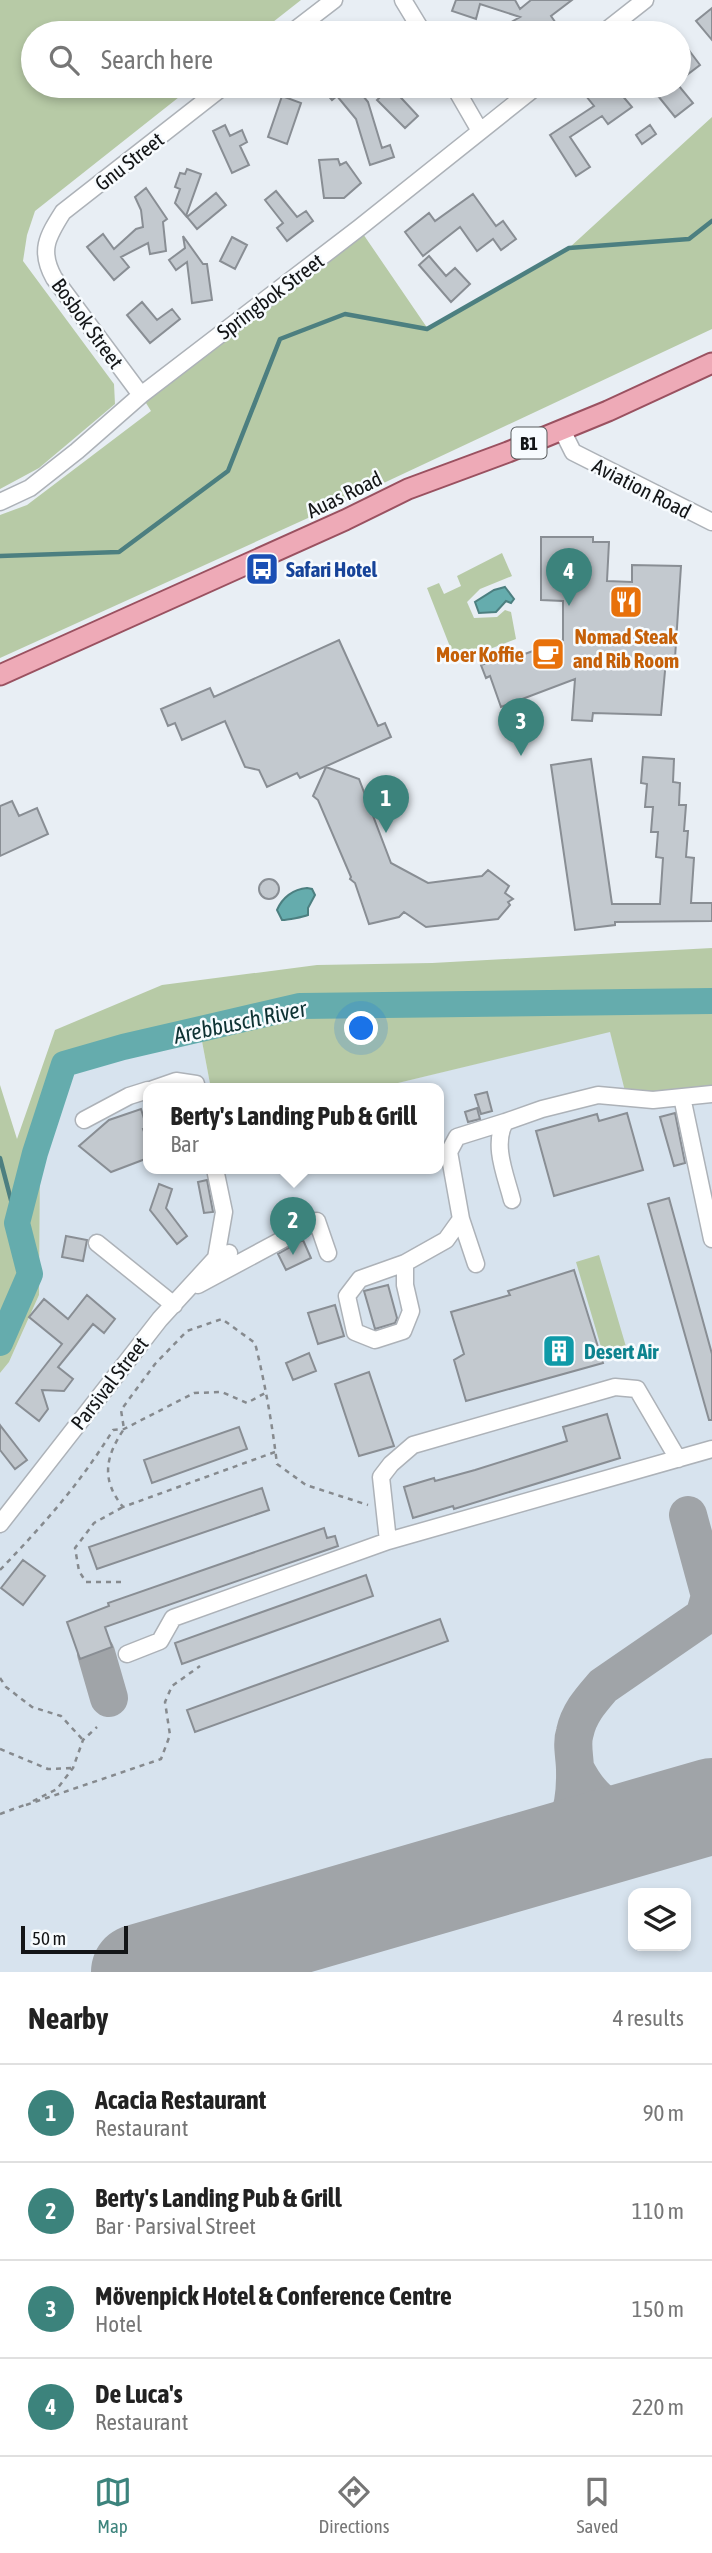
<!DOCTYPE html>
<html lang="en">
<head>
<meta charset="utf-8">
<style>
	:root { --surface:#fff; --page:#f2f2f2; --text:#222; --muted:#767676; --line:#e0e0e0; --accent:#3c837c }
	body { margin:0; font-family:"Asap Condensed",sans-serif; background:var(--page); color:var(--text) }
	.controls { position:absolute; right:21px; bottom:21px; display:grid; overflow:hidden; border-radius:14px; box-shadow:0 4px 10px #0003 }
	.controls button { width:63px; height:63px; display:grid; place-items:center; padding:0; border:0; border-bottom:2px solid var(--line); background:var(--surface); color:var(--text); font:35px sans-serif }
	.scale { position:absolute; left:21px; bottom:18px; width:107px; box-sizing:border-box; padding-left:7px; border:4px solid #131517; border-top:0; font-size:19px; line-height:24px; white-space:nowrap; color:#131517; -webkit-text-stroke:5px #f7fbfe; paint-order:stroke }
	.you { position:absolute; left:362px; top:1029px; width:24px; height:24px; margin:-18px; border:5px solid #fff; border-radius:50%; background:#1a73e8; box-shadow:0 0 0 10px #1a73e833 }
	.badge { display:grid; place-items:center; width:46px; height:46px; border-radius:50%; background:var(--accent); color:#fff; font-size:23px; font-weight:700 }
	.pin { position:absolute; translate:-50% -58px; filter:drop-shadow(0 2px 4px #0008) }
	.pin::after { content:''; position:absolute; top:37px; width:24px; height:21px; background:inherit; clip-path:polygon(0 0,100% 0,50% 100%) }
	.popup { position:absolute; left:143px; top:1083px; width:301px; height:91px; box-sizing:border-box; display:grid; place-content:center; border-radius:14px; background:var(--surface); filter:drop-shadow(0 2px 5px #0005); font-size:23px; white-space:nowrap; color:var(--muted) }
	.popup b { font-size:26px; color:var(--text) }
	.popup::after { content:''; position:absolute; left:50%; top:100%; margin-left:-14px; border:14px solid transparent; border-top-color:var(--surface) }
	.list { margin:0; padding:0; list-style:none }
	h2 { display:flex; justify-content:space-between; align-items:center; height:91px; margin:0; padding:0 28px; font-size:30px }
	h2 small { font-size:23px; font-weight:400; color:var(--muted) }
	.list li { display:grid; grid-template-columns:46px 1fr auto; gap:21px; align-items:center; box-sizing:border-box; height:98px; padding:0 28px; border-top:2px solid var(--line) }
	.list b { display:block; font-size:26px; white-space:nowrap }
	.list p { margin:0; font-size:23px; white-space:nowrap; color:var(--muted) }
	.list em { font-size:23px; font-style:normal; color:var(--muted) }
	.icon { flex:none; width:38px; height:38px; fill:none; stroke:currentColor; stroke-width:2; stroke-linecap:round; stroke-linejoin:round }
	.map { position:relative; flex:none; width:712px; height:1972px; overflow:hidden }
	.search { position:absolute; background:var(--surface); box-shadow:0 4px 10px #0003; left:21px; right:21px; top:21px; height:77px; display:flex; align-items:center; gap:18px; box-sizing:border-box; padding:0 24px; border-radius:38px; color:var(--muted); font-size:26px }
	.sheet { height:483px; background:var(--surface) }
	nav { display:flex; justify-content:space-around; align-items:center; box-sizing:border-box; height:98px; border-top:2px solid var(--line); background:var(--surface); font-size:19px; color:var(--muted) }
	nav a { display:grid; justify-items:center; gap:4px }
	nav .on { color:var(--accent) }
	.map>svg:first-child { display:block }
</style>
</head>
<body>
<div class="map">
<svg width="712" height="1972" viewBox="0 0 712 1972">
	<rect width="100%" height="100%" fill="#e8eef4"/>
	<path fill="#d7e3ee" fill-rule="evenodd" d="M610,1031L627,1094L712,1086V1972H0V1373L9,1362L39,1295L40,1167L49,1121L70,1066L201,1036L211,1089H148V1169H438V1089H373ZM633,1893H686V1946H633Z"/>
	<path fill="#b7caa6" d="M0,0H301L259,33H33V86H193L35,211L27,235L23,261L114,384L115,404L39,468L0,489Z
		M712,117V329L341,503L0,658V515L27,505L151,411L141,395L359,228L428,329L569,248Z
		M502,553L512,576L480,589L467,602L474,618L497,617L505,610L511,612L516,639L456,662L427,588L439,583L444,594L461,586L457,576Z
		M712,948V1086L626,1095L610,1032L373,1089H211L201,1036L70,1066L49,1121L40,1167L39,1295L9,1362L0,1373V1085L17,1139L55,1030L162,985L317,965L432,963Z
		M599,1255L627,1350L604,1357L576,1262Z"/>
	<path fill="#65acad" stroke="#4c7f80" stroke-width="2" d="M505,587L514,599L511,603L506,601L496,612L479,613L475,602L494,590Z
		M307,888L312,889L315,895L308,908V915C303,917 288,920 282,920L277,910C282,898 293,889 307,888Z"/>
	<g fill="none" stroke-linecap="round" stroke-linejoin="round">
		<path stroke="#4c7f80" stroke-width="4.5" d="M0,556L119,552L228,471L280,339L345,314L427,329L569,248L689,239L712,221
			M0,1158L17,1223"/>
		<path stroke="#65acad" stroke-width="26" d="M0,1343L30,1274L17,1223L35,1153L64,1064L123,1047L300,1006L712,1001"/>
		<path stroke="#a0a4a8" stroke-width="38" d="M688,1515L710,1596L704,1617
			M96,1653L109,1698
			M575,1768C594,1806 616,1816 657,1822
			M527,1859C567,1835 576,1816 575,1770C575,1757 571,1744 575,1732C579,1713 591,1700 603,1686L712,1611
			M201,1972L233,1945"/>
		<path stroke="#a0a4a8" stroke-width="96" d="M139,1972L712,1806"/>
	</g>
	<path fill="#c3c9cf" stroke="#898e94" stroke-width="2" d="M456,0H515L520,9L531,0H572L551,16L560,29L554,33H492L520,17L480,4L476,19L452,11Z
		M712,8V40L696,21Z
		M679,37L700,65L679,81Z
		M320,86H355L368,102L382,148L390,145L394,157L370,165L356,119L337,96L332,100Z
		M592,86H630L621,94L632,107L608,124L602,116L570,137L590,167L576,176L550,135L594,106L586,96Z
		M650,86H679L693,103L675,117Z
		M391,87L418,116L405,128L377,100Z
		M282,96L301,103L287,144L268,137Z
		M225,125L230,136L242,130L247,142L240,146L249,165L232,173L213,131Z
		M650,125L656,134L642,144L636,135Z
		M338,159L340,165L346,162L361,183L344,198H324L319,160Z
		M187,169L201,174L186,216L175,203L180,189L175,187L180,173L185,174Z
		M146,188L167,219L163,222L166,251L150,254L148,243L121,257L129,267L114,280L87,247L103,234L114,249L136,229L143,227L141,210L135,197Z
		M276,191L297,217L306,211L313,221L287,241L277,228L283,223L265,200Z
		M216,193L226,205L197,229L187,217Z
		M473,194L496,226L503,221L516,239L501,250L493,239L477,251L460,227L423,256L405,232L429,213L435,221Z
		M183,236L203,264H207L212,300L192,303L187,262L176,270L169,260L185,248Z
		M232,237L247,245L235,269L220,261Z
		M429,256L446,276L455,268L470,284L451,302L419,265Z
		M142,302L157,320L172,309L180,319L150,343L127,315Z
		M541,537H593V542H609L607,581L632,582V565L681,566L675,658L666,660L661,715L593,713L592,721L572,720L575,679L501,707L490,676L486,678L481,665L502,658L503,662L563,640V601L541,600Z
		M339,640L378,726L385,723L391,737L300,778L297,773L267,787L259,770L245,767L225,721L182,740L175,723L168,726L161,709L210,688L214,697Z
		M643,757L674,759L673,782L680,783L679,805H686L684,831H688L686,857L694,858L691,903H712V921L615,922V925L575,930L551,765L591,759L612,904H660L663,858L656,857L658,832H651L653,807H645L647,784L641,783Z
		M326,767L359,779L391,863L428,883L482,876L488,870L509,886L505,893L513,899L508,902L510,905L498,919L426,927L404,912L399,917L369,924L355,883L350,879L351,877L318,800L313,796Z
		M12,801L19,816L37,808L48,834L0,856V806Z
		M259 889a10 10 0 1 1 20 0a10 10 0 1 1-20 0Z
		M487,1092L492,1111L481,1114L475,1095Z
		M477,1108L480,1119L468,1122L465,1112Z
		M141,1109L147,1128L143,1129L148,1143V1158L111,1172L79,1146L109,1120Z
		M627,1113L643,1170L554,1196L536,1131L597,1114L599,1121Z
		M675,1113L685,1163L674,1166L660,1117Z
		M207,1180L213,1212L204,1213L198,1182Z
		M159,1184L172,1189L166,1208L187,1236L177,1244L150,1210Z
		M669,1198L712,1354V1420H709L648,1204Z
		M66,1236L87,1240L83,1261L62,1257Z
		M303,1240L311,1258L286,1270L278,1254Z
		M574,1270L603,1363L466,1401L454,1360L464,1354L451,1312L510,1295L508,1291Z
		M388,1285L397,1318L395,1323L375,1329L364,1291Z
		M87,1295L115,1319L104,1333L93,1324L58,1367L73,1379L64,1391L42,1390L48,1409L39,1421L16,1403L62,1344L29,1317L44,1299L68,1319Z
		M335,1305L344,1336L318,1344L308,1313Z
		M309,1353L316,1371L293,1380L286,1363Z
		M369,1372L394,1446L359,1456L335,1384Z
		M607,1414L620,1458L454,1509L453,1506L413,1518L404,1487L434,1478L435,1481L475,1470L567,1441L563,1427Z
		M0,1425L27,1460L15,1469L0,1450Z
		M239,1427L247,1449L152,1483L144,1460Z
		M262,1488L269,1510L97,1569L89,1547Z
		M324,1528L327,1538L335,1536L338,1546L105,1627L112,1647L80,1659L67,1622L109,1606L108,1603Z
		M23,1560L45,1576L23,1605L1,1588Z
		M366,1575L373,1596L182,1664L175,1643Z
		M440,1619L448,1641L195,1732L187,1710Z"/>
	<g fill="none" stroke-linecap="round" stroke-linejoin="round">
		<defs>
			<path id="minor" d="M403,0L423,33
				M291,33L334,0
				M603,33L645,0
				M454,86L480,131
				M141,395L54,278C39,251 47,237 63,212L224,86
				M562,430L573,452L712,522
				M0,502L30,488L77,451L141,395L359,228L537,86
				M153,1089L176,1081L196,1084L197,1089
				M682,1097L712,1239
				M84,1120L129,1096L148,1090
				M215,1169L224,1212L216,1258
				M512,1200C506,1176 492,1145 505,1122L542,1109L598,1095L653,1100L712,1094
				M461,1219L476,1264
				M97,1243L174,1305
				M405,1263V1285L411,1311L403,1331L375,1340L355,1332L347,1296L360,1279L405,1263L446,1240L461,1219L449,1152L457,1137L505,1122
				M198,1285L317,1221L328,1253
				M0,1524L160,1319L216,1258L229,1253
				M388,1541L381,1477L391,1464L413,1445L615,1387L637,1389L678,1459
				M127,1654L160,1641L173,1618L388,1541L712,1449"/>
			<path id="major" d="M0,675L345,520L408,489L508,452L608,411L712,363"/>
		</defs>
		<use href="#minor" stroke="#adb2b8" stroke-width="19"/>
		<use href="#major" stroke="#9a5160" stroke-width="23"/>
		<path stroke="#868a8e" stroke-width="2.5" stroke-dasharray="5 5" stroke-linecap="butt" d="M275,1452L123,1507C101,1480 105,1457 124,1429L121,1410L155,1364L187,1331L222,1319L255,1343C265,1383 272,1423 277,1464L306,1485L368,1505
			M0,1570C44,1524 79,1485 113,1430L124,1429L194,1393L222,1392L247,1403L267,1392
			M121,1582H86L79,1571L75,1548L94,1523L123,1507
			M0,1678L6,1687L32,1707L61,1716L83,1740
			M0,1749L48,1769L73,1768
			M33,1801L57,1789L73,1768L83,1740L97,1727
			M26,1805L161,1759L170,1735L165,1702L172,1686L200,1666
			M0,1814L27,1804"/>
		<use href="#minor" stroke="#fff" stroke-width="16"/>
		<use href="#major" stroke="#eeaab7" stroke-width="19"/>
	</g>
	<defs>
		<symbol id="bus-square" viewBox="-11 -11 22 22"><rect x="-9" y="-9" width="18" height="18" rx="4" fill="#1a4fb4" stroke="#f7fbfe"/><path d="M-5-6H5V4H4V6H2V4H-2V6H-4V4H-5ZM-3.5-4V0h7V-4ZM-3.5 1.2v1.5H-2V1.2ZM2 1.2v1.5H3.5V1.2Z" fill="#fff"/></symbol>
		<symbol id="restaurant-square" viewBox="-11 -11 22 22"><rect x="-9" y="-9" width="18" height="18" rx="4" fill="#e8710a" stroke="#f7fbfe"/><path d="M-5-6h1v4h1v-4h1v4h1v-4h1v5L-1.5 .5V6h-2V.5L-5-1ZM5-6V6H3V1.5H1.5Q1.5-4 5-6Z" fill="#fff"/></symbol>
		<symbol id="cafe-square" viewBox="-11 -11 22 22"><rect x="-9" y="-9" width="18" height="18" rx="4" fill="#e8710a" stroke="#f7fbfe"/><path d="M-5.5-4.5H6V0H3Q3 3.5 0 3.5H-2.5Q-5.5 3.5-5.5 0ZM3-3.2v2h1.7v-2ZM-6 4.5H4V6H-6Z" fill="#fff"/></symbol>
		<symbol id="building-square" viewBox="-11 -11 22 22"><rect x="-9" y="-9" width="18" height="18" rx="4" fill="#0f9aa8" stroke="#f7fbfe"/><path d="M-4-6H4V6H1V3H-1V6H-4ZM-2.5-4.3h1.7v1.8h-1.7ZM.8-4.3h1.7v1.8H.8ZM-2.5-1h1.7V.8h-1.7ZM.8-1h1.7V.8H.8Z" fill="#fff"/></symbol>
	</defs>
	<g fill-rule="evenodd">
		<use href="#bus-square" x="243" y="550" width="38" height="38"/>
		<use href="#restaurant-square" x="607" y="583" width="38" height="38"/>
		<use href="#cafe-square" x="529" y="635" width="38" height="38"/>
		<use href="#building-square" x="540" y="1332" width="38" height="38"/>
	</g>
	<g text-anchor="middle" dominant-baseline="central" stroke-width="5" stroke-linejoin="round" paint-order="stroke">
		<rect fill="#f7fbfe" stroke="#575a5c" stroke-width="2" x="511.5" y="427.5" width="35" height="31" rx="5"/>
		<g font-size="19" font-weight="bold" fill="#131517">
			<text x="529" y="443">B1</text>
		</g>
		<g font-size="21" fill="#131517" stroke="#f7fbfe">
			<text transform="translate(129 161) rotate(-38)">Gnu Street</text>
			<text transform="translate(270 296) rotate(-37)">Springbok Street</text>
			<text transform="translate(88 323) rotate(54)">Bosbok Street</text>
			<text transform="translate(642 488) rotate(27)">Aviation Road</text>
			<text transform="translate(344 494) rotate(-26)">Auas Road</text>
			<text transform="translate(109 1383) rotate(-52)">Parsival Street</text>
		</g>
		<g font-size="21" font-weight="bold" fill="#164399" stroke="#f7fbfe" text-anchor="start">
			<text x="286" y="569">Safari Hotel</text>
		</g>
		<g font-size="21" font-weight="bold" fill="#c56008" stroke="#f7fbfe">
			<text x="626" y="636">Nomad Steak<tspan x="626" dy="24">and Rib Room</tspan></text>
			<text x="524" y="654" text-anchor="end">Moer Koffie</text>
		</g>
		<g font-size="21" font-weight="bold" fill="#0d838f" stroke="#f7fbfe" text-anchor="start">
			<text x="584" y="1351">Desert Air</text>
		</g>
		<g font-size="23" font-style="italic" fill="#0e3233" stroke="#f7fbfe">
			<text transform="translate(240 1022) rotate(-12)">Arebbusch River</text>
		</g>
	</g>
</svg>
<div class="controls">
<button><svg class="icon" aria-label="layers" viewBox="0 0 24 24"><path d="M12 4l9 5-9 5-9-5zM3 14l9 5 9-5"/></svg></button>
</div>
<div class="scale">50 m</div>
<div class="you"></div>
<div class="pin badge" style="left:386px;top:833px">1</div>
<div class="pin badge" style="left:293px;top:1255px">2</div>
<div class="popup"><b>Berty's Landing Pub &amp; Grill</b>Bar</div>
<div class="pin badge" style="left:521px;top:756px">3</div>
<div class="pin badge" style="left:569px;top:606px">4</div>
<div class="search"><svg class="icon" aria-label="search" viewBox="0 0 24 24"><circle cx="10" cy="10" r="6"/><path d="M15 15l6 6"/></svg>Search here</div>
</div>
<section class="sheet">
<h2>Nearby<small>4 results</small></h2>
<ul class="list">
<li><span class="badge">1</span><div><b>Acacia Restaurant</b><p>Restaurant</p></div><em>90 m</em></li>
<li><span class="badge">2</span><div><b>Berty's Landing Pub &amp; Grill</b><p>Bar · Parsival Street</p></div><em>110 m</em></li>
<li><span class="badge">3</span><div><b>Mövenpick Hotel &amp; Conference Centre</b><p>Hotel</p></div><em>150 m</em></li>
<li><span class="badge">4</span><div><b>De Luca's</b><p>Restaurant</p></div><em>220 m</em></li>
</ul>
</section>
<nav>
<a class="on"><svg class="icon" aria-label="map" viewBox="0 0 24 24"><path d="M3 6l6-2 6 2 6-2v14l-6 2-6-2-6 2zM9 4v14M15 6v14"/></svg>Map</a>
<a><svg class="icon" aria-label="directions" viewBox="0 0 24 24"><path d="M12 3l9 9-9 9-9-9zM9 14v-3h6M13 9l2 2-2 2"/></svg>Directions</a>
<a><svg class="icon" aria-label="saved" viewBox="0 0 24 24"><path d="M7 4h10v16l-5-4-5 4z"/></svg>Saved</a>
</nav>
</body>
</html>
